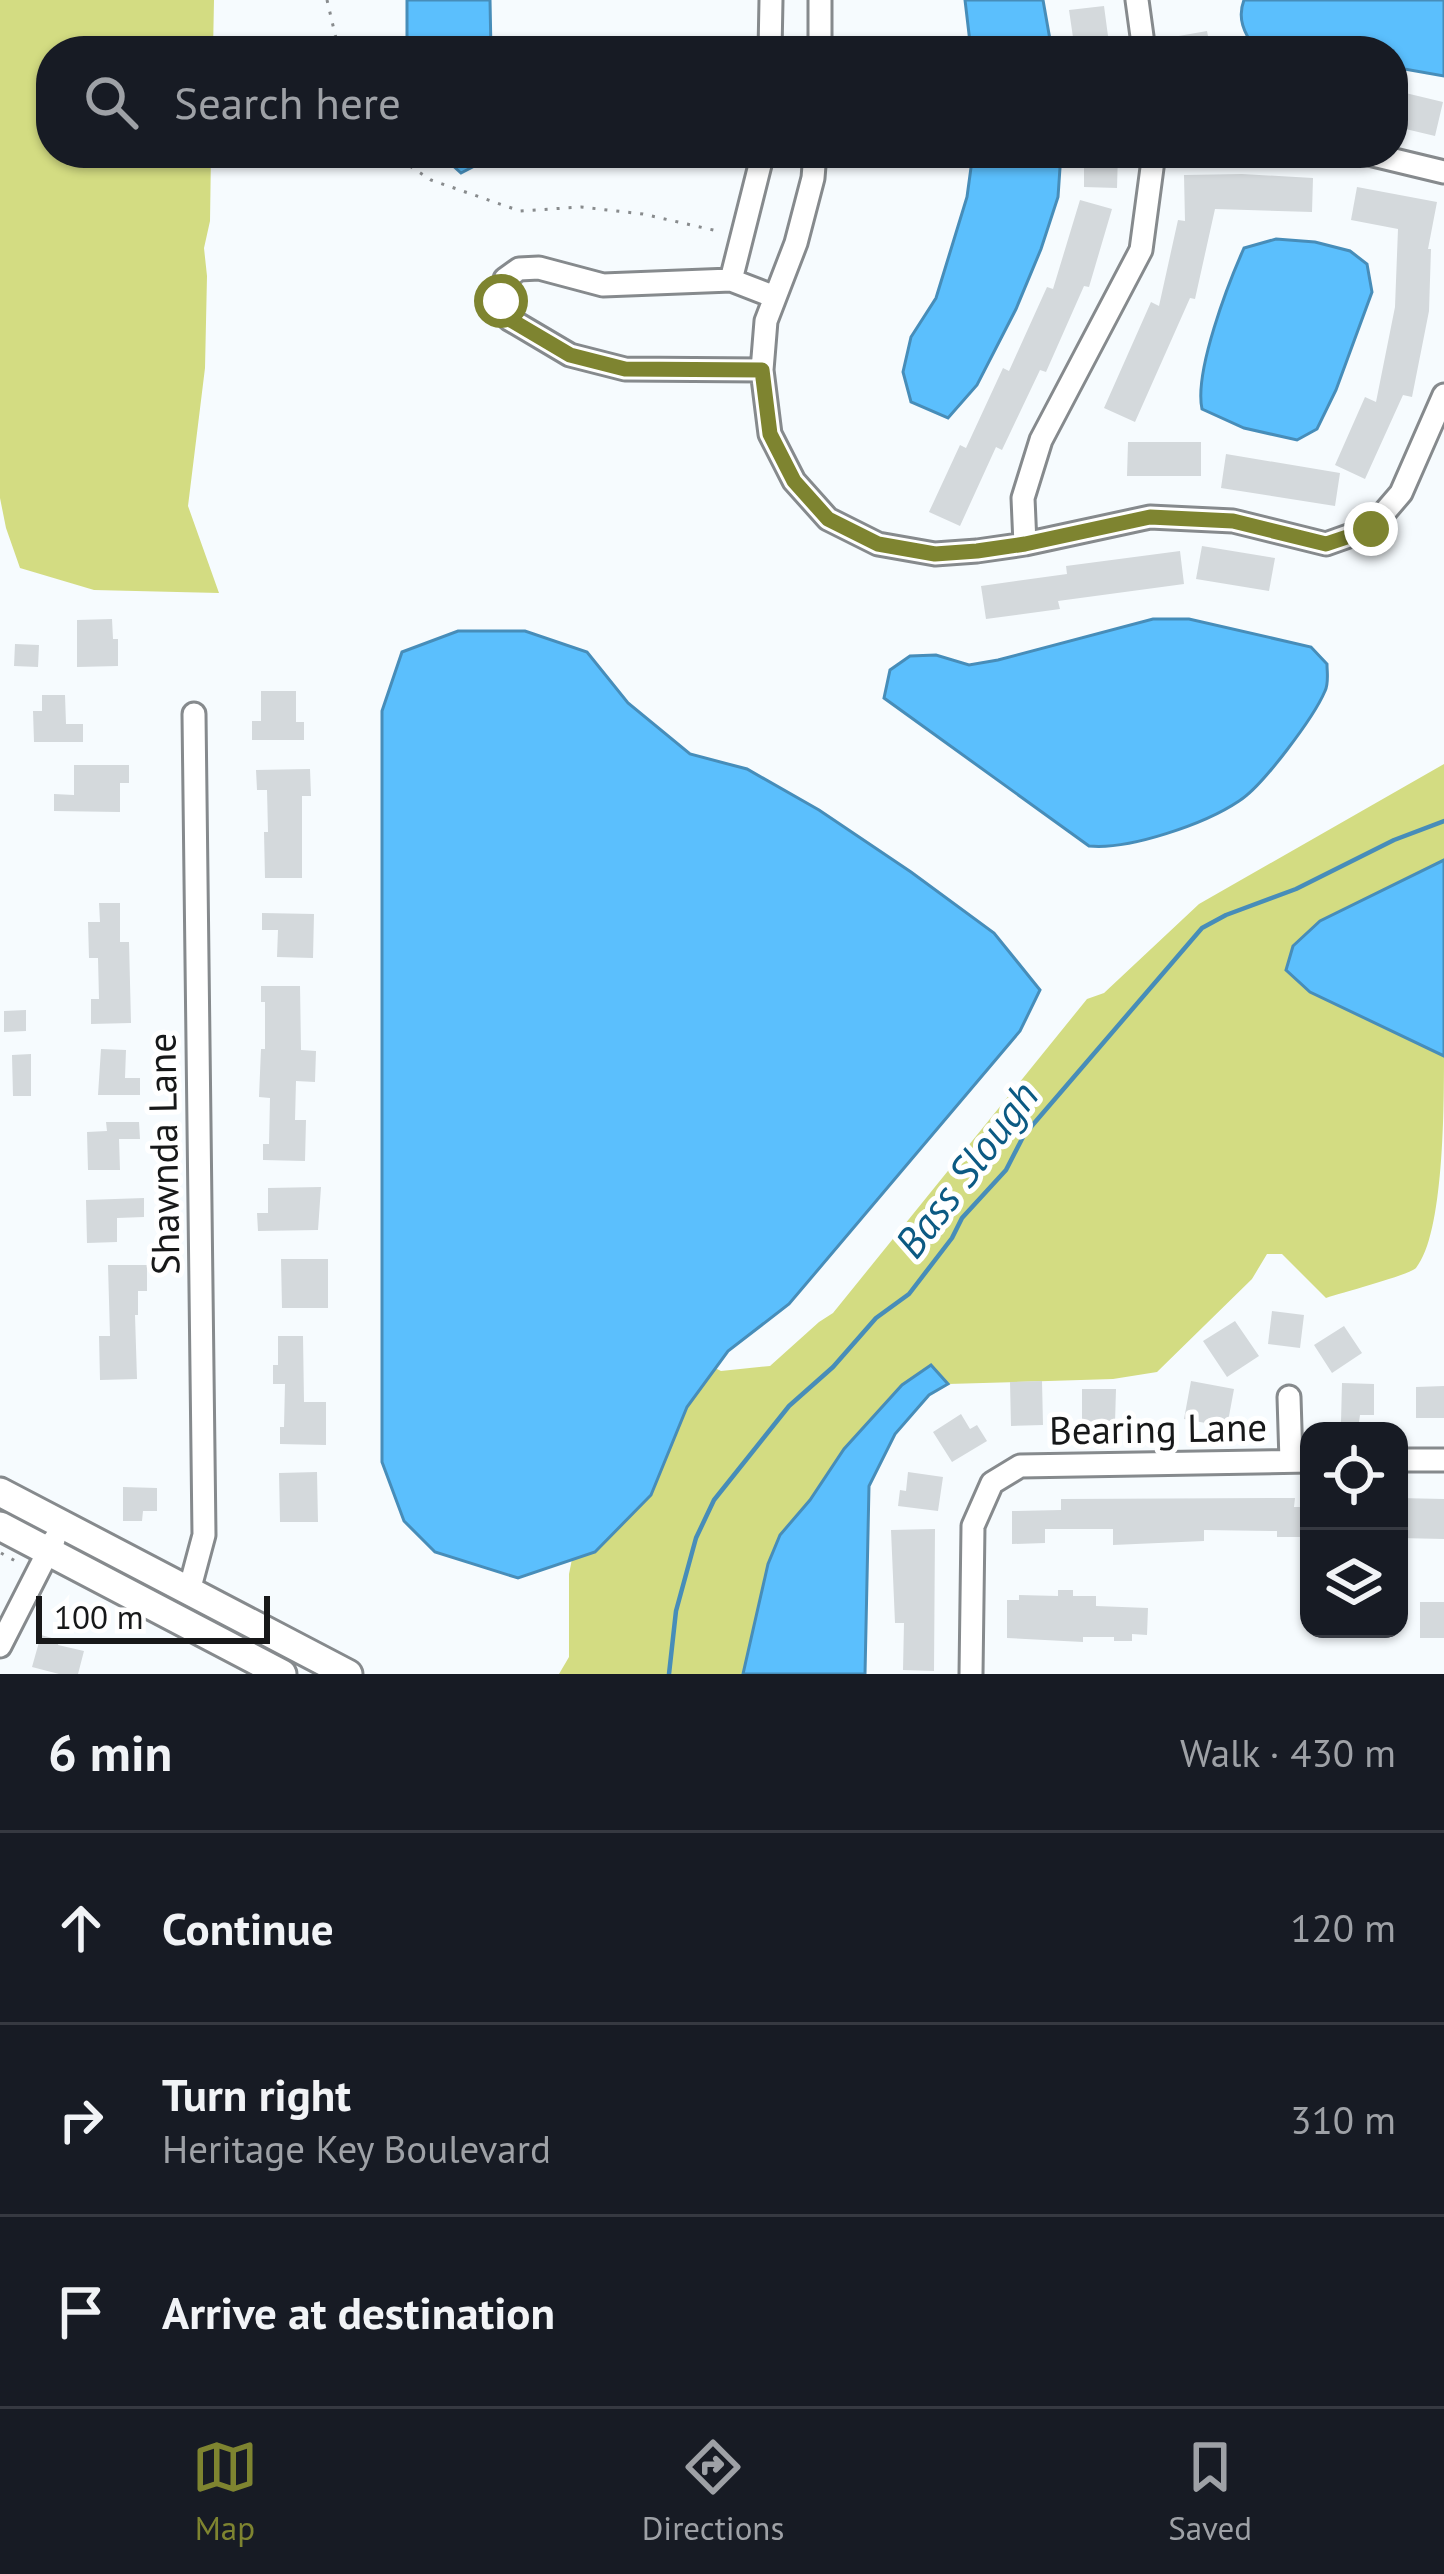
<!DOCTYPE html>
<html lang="en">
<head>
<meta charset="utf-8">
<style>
	:root { --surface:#171b24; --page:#242831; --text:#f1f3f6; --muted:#9ea1a6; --line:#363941; --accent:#7e8430 }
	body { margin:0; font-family:"PT Sans",sans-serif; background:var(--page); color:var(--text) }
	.controls { position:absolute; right:36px; bottom:36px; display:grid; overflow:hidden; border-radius:24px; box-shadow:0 3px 9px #0004 }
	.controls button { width:108px; height:108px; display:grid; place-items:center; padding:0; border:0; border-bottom:3px solid var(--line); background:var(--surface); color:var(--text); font:60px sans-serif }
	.scale { position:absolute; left:36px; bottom:30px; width:234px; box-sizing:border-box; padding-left:12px; border:6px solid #171819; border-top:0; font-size:33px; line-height:42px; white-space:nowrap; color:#171819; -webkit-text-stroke:9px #fff; paint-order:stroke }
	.stop { position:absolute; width:36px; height:36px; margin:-27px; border:9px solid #7e8430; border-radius:50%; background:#fff }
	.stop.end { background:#7e8430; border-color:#fff; box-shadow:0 3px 12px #0008 }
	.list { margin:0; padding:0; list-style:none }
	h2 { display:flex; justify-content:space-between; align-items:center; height:156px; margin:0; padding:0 48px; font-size:51px }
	h2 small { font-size:39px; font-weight:400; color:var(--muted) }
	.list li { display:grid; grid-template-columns:78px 1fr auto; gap:36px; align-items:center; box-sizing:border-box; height:192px; padding:0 48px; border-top:3px solid var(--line) }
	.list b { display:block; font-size:45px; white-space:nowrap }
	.list p { margin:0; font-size:39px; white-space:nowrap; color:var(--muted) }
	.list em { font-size:39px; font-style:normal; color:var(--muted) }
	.icon { flex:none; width:66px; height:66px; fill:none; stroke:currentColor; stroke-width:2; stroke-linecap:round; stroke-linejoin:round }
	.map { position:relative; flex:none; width:1444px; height:1674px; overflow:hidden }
	.search { position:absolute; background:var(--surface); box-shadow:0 3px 9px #0004; left:36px; right:36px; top:36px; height:132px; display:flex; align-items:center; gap:30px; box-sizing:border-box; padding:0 42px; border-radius:48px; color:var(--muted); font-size:45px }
	.sheet { height:732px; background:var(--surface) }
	nav { display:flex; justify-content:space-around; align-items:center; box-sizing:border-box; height:168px; border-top:3px solid var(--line); background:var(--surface); font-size:33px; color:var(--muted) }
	nav a { display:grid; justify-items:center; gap:6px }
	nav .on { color:var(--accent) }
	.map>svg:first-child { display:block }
</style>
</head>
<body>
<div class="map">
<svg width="1444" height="1674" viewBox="0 0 1444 1674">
	<rect width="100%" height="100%" fill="#f6fbfe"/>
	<path fill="#d3dc82" d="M0,0H214L213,51H51V153H211L210,221L204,248L207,276L205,368L188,506L219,593L94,590L20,568L6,528L0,498Z
		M1444,764V860L1320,921L1286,970L1310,992L1444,1056C1444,1107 1444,1234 1416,1268C1406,1276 1344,1292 1326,1298L1282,1254H1267L1252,1279L1157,1372L1113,1379L948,1384L932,1365L780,1535L768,1564L743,1674H559L569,1657V1574L572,1559L595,1551L651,1495L687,1407L715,1368L721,1371L770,1366L819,1322L833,1313L1087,999L1104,993L1199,904Z"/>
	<path fill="#5bbffd" stroke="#478db9" stroke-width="3" d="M407,0H490L491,51H407Z
		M965,0H1043L1052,51H971Z
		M1244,0H1444V76L1393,67V51H1288L1255,48C1244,33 1237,18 1244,0Z
		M439,153H488L486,160L461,173Z
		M973,153H1061L1058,197L1041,249L1016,309L977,385L948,418L911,402L903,372L911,337L936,298L967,197Z
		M1276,239L1315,242L1350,251L1367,264L1372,292L1336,390L1317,429L1297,440L1244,428L1202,409C1194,372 1228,284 1244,248Z
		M1153,619H1189L1311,647L1327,664C1327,673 1329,683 1325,691C1314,717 1262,787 1239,801C1205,824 1129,850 1089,846L884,698L890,670L910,656L936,655L969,665L998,660Z
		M458,631H525L587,652L628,703L690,754L747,769L819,810L911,872L994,933L1040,990L1020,1031L789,1304L728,1351L687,1407L651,1495L595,1552L518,1578L435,1552L404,1521L382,1462V711L402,652Z
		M1444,860V1056L1310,992L1286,970L1293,946L1320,921Z
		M931,1365L948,1384L929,1395L895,1434L869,1486L865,1674H743L768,1564L780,1535L810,1500L844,1449L902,1385Z"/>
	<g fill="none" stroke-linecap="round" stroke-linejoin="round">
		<path stroke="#478db9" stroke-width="4.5" d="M669,1674L676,1611L696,1538L714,1500L789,1406L833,1367L876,1318L909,1294L952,1238L962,1218L1006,1170L1024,1135L1202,928L1226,915L1296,889L1394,840L1444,821"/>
	</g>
	<path fill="#d4d9dc" d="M1104,6L1110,51H1075L1069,10Z
		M1207,31L1211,51H1175L1173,37Z
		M1393,90L1443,102L1435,136L1393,126Z
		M1084,153H1118L1117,188L1084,187Z
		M1242,174L1313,178L1312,212L1215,209L1195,299L1190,298L1135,422L1104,408L1151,302L1159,306L1178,220L1185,221L1184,175Z
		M1357,187L1437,202L1428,249H1431L1429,311L1412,397L1403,395L1365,479L1335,465L1365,397L1376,402L1395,307L1398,229L1351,220Z
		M1080,200L1112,209L1089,287L1084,286L1046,372L1040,370L1002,450L996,447L960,526L929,512L960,445L966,448L1003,368L1009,371L1047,287L1053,289Z
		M1128,442H1201V476H1127Z
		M1226,454L1340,473L1335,506L1221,488Z
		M1202,546L1275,558L1269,591L1196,579Z
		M1180,551L1184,584L1058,601L1060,609L986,619L981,586L1067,574L1066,566Z
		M112,619L113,639H118V666L77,667V620Z
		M15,644L39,645L38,667L14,666Z
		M261,691H296V722H304V740H252V721H261Z
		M42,695H65L66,724H83V742H34L33,711H42Z
		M74,765H129V783H120V812L54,811V794L74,795Z
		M310,769L311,796H302V878H265L264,832H268L267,790H257L256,770Z
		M99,903H120V942H129L131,1023L91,1024V999H99L98,958H89L88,922H100Z
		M262,913L314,914L313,958L277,957L278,930H262Z
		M261,986H300L301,1050L316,1051L315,1082L296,1081L295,1120H306L305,1161L263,1160V1144H269L270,1098L259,1097L261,1049H265V1002H261Z
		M26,1010V1031L4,1032V1011Z
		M101,1049L126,1050L125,1078H140V1095H98Z
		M31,1054V1096H13L12,1055Z
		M106,1122H139L140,1139H119L120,1170H88L87,1132L107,1131Z
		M321,1187L318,1230L258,1231L257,1213H268V1188Z
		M144,1198V1217L117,1218V1242L87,1243L86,1200Z
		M281,1259H328V1308H282Z
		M108,1265H147V1291H138V1315H135L137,1379L100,1380L99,1336H110Z
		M1272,1311L1304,1315L1300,1348L1268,1344Z
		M1235,1321L1259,1356L1227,1377L1203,1341Z
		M1344,1326L1362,1353L1332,1373L1314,1345Z
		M278,1336H303L304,1402H326V1445L280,1444V1427H284L285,1384H273V1365H278Z
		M1042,1381L1043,1425L1011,1426L1010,1382Z
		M1191,1381L1234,1389L1227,1427L1184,1419Z
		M1342,1383L1374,1384V1415H1360L1359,1422H1341Z
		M1444,1386V1418H1416V1387Z
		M1082,1389H1116L1115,1423H1082Z
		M961,1414L970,1429L977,1425L987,1441L952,1462L933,1432Z
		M317,1472L318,1522H280L279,1473Z
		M908,1472L943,1477L938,1511L898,1506L900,1490L906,1491Z
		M123,1487L157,1488V1511H143L142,1521H123Z
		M1295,1498L1294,1507H1309V1537H1277V1531L1204,1530V1541L1113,1545V1529H1045V1543L1012,1544V1511L1061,1510V1499Z
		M1399,1498L1444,1499V1539L1399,1538Z
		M935,1529L934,1671L903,1670L904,1623H895L891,1530Z
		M1058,1590H1073V1596H1096V1606L1148,1608L1147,1635L1132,1634V1641H1114V1637H1083V1642L1007,1638V1600H1019V1595L1058,1596Z
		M1420,1602H1444V1638H1420Z
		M41,1635L59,1640L58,1645L84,1651L78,1674H59L32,1667Z"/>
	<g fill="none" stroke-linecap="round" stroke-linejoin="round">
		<defs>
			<path id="minor" d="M820,0V51
				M1137,0L1144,51
				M770,51L771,0
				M763,153L731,280L775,297
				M815,153L813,178L796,243L766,321L762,370L770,434L794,481L828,519L878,544L935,554L977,551L1025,544L1150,517L1233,521L1326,544L1371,528L1401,493L1444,395
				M1365,153L1444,172
				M731,280L603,285L539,268L519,269L505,279L501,301L509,319L570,355L625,369L762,370
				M1025,544L1023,498L1041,440L1141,250L1154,153
				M1289,1397L1291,1461
				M1399,1460H1444
				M189,1591L204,1535L194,714
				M0,1646L54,1540
				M971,1674L973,1526L992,1483L1020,1466L1309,1461"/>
			<path id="major" d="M0,1492L348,1674
				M0,1526L282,1674"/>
		</defs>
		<use href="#minor" stroke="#868a8d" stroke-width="27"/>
		<use href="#major" stroke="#868a8d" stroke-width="33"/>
		<path stroke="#888b8d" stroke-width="3" stroke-dasharray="3 9" stroke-linecap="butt" d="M327,0L339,51
			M390,153L431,180L520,211L581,207L643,214L722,232
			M1,1553L19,1563"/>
		<use href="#minor" stroke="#fff" stroke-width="21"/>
		<use href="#major" stroke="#fff" stroke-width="27"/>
	</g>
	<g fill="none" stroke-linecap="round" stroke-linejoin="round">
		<path stroke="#7e8430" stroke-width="15" d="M501,301L509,319L570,355L625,369L762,370L770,434L794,481L828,519L878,544L935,554L977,551L1025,544L1150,517L1233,521L1326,544L1371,529"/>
	</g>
	<g text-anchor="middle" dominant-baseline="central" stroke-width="10" stroke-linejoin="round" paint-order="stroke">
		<g font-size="39" fill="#171819" stroke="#fff">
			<text transform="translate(163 1154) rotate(-91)">Shawnda Lane</text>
			<text transform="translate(1158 1428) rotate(-1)">Bearing Lane</text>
		</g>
		<g font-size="42" font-style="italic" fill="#0c5a83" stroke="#fff">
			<text transform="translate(966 1169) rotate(-53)">Bass Slough</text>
		</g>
	</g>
</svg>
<div class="controls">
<button><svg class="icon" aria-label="locate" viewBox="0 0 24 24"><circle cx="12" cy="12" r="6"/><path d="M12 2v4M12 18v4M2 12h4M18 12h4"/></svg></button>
<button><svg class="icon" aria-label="layers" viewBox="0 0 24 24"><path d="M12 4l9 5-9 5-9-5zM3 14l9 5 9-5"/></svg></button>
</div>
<div class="scale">100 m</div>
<div class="stop" style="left:501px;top:301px"></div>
<div class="stop end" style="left:1371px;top:529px"></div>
<div class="search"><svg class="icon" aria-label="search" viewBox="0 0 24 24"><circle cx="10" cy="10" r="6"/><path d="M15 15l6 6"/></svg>Search here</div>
</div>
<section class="sheet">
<h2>6 min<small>Walk · 430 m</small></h2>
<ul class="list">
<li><svg class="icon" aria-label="ahead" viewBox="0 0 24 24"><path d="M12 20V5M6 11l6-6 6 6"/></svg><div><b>Continue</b></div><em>120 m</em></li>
<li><svg class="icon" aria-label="right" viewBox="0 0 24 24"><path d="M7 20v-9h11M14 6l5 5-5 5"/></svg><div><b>Turn right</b><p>Heritage Key Boulevard</p></div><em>310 m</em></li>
<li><svg class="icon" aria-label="arrive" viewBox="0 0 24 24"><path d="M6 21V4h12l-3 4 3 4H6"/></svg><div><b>Arrive at destination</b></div></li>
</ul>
</section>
<nav>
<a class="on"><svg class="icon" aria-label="map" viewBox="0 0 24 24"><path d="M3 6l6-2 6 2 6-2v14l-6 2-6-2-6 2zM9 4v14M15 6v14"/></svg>Map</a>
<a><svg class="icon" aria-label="directions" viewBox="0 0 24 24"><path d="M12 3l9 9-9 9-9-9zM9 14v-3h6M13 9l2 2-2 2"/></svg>Directions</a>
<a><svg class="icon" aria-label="saved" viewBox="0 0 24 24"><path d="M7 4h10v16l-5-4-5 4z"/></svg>Saved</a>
</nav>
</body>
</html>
